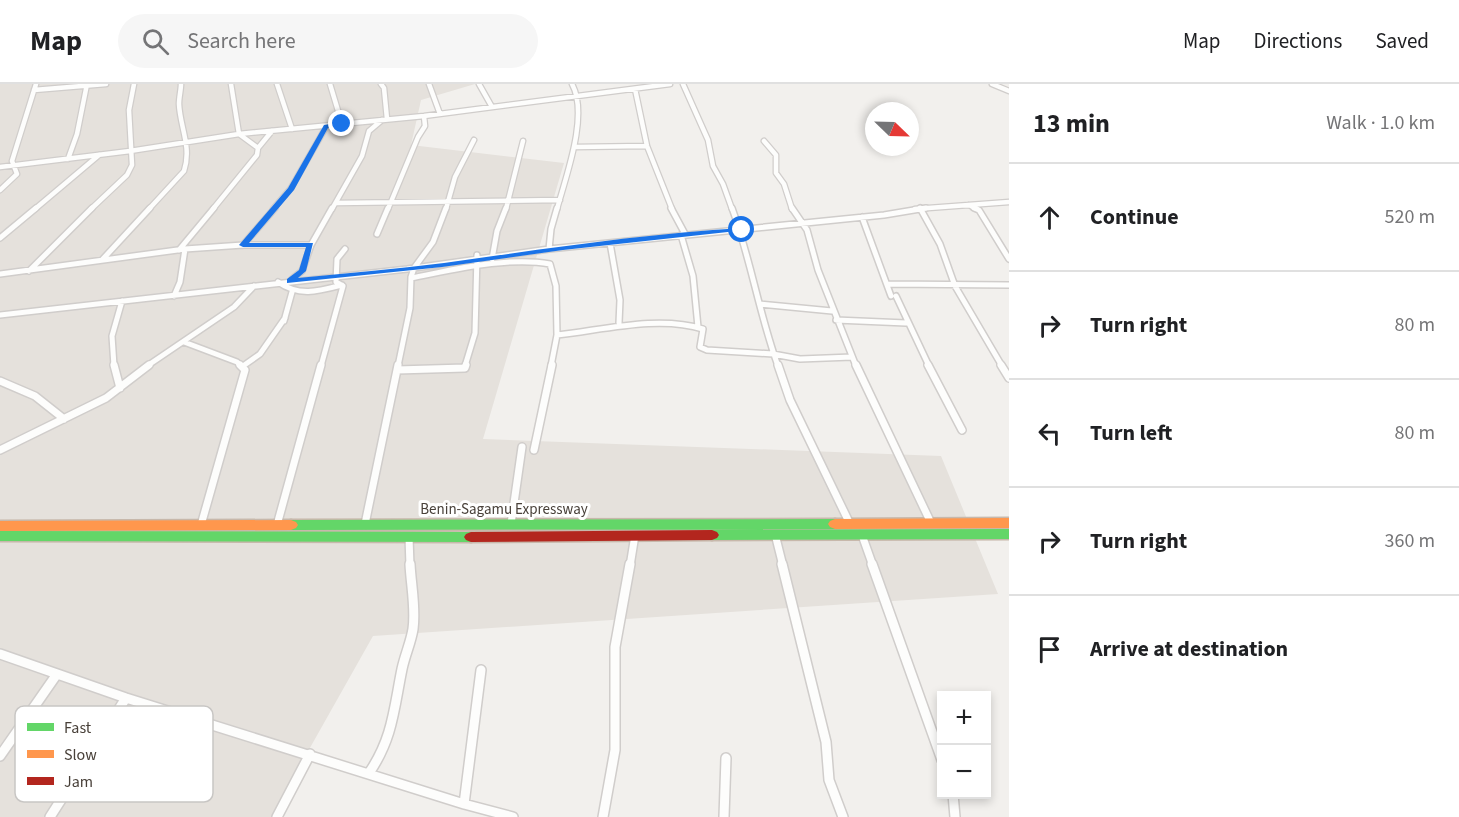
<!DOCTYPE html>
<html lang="en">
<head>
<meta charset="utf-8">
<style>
	:root { --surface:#fff; --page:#f6f6f6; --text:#202124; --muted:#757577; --line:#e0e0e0 }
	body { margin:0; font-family:"Source Sans 3",sans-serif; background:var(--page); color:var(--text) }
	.controls { position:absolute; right:18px; bottom:18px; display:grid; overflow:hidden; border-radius:0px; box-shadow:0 3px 9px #0003 }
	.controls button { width:54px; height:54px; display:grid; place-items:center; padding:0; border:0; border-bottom:2px solid var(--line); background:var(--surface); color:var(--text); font:30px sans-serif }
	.compass { position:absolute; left:865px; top:18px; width:54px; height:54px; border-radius:50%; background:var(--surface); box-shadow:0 3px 9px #0003; rotate:113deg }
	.stop { position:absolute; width:18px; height:18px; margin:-14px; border:4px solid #1a73e8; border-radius:50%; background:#fff }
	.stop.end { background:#1a73e8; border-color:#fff; box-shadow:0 2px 6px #0008 }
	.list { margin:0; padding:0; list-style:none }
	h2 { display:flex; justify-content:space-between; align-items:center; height:78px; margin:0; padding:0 24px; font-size:26px }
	h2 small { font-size:20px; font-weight:400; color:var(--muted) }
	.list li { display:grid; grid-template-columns:39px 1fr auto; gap:18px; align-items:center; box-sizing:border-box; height:108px; padding:0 24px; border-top:2px solid var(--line) }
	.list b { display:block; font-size:22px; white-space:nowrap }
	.list em { font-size:20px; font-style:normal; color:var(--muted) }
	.icon { flex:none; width:33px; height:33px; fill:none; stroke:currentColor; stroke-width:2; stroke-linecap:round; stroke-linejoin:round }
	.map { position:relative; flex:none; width:1009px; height:733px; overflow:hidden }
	header { display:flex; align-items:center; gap:36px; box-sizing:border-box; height:84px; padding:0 30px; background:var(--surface); border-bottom:2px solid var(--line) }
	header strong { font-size:28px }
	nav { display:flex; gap:33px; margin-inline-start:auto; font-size:21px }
	.search { width:420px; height:54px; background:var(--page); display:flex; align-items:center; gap:15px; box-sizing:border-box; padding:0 21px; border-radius:33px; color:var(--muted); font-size:22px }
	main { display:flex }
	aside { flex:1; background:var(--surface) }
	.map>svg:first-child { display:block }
</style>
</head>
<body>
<header>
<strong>Map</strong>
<div class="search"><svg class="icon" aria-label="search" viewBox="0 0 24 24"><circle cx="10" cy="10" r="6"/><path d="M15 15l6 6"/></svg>Search here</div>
<nav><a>Map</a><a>Directions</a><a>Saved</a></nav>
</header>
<main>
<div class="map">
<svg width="1009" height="733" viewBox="0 0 1009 733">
	<rect width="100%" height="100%" fill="#f2f0ed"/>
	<path fill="#e5e1dc" d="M0,0H475L421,16L411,61L564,79L483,355L941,372L998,510L373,552L271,733H0Z"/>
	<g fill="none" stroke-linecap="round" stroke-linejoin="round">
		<defs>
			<path id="street-far3" d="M231,0L239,50L258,64
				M277,0L292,45
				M330,0L342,40
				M381,0L384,4L387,35
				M429,0L440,30
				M479,0L492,23
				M683,0L708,56L713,82L723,100L732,125
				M992,0L1009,7
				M635,5L647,62L672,125
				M34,6L106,0
				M764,57L776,71V89L784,100L792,125
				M575,63L646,62
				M68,75L77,50L87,0
				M0,83L130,67L239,50L424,32L670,0
				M0,106L17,90L12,77L36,0
				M336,119L560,116
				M969,121L977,125
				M35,125L99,71
				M91,125L127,91L132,81L129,26L134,0
				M149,125L184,87C192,63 180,43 179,20C179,13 181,6 181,0
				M213,125L257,71L258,64L272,47
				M273,125L291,104L326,43
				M332,125L362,72L369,47L382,36
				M388,125L418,53L425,42L424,32
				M446,125L455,93L474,56
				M506,125L523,57
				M557,125C566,92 589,31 572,0
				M915,125L1009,118"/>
			<path id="street-far2" d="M671,124L685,150L681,151L693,192L698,243
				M732,124C751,176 759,230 778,282
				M792,124L807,146L818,186L856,282
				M920,124L940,160L955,202L1002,282
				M974,124L979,126L1009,175
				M862,133L891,212
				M377,150L388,124
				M0,154L36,124
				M610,159L620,216L619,239
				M243,161L275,124
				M549,165L551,145L557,124
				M179,166L214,124
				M492,175L497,147L506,124
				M102,176L150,124
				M29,187L92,124
				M0,190L185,165L243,161H311
				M411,194C453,186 508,172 550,180L556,202L557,251C603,246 658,231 703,245L700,263L707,266L773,270L800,275L852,273
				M292,195L302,187L311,161L332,124
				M278,198C299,213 319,207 342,201
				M888,200L1009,201
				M174,212L180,198L185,165
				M896,212L929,282
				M760,220L832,227
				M0,231L407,185L549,165L884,131L926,124
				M836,236L906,239
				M284,237L292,208
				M184,258L237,278L241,282
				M114,282L112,252L122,217
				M147,282L234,223L254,202
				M243,282L260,270L285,234
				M321,282L343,202L336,198L337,175L345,165
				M398,282L410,224L411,193L414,184L433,158L446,124
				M465,282L475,249L477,171
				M551,282L557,251"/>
			<path id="street-far1" d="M114,281L120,304
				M778,281L790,316L850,440
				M856,281L931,439
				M928,281L962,346
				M1001,281L1009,294
				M397,286L465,284L466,281
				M0,297L35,312L64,335
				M0,366L106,314L149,281
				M534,366L552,281
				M365,440L398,281
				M511,440L522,363
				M201,441L245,286L240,281
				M277,441L321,281
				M775,450L783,482
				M862,451L873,482
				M409,453L410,482
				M630,482L635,451"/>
			<path id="street" d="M782,480L826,658L829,696L843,733
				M872,480L942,676
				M0,570L126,614L464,720L513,733
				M0,672L57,590
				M369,689C393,654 394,624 402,585C405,571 411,558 413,545C416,524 411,501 410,480
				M953,710L955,733
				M464,720L481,586
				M50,733L126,614
				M277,733L310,670
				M603,733L615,666V563L630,480
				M724,733L726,674"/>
			<path id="fast" d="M835,435L840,437L842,440L840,443L835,445L291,446L286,444L284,441L286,438L291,436Z
				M1009,445V455L712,456L707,454L705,451L707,448L712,446Z
				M0,447L471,448L476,450L478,453L476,456L471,458L0,457Z"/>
			<path id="slow" d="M1009,434V444L835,445L830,443L828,440L830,437L835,435Z
				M291,436L296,438L298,441L296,444L291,446L0,447V437Z"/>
			<path id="jam" d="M712,446L717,448L719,451L717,454L712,456L471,458L466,456L464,453L466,450L471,448Z"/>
		</defs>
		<use href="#street-far3" stroke="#d0cdcb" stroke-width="7"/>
		<use href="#street-far2" stroke="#d0cdcb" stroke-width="8"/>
		<use href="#street-far1" stroke="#d0cdcb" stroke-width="10"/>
		<use href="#street" stroke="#d0cdcb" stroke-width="12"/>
		<use href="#fast" stroke="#c7b8ab" stroke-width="3"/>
		<use href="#slow" stroke="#c7b8ab" stroke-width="3"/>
		<use href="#jam" stroke="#c7b8ab" stroke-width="3"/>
		<use href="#street-far3" stroke="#fdfdfc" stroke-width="4.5"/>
		<use href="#street-far2" stroke="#fdfdfc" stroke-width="5"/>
		<use href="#street-far1" stroke="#fdfdfc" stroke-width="7"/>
		<use href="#street" stroke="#fdfdfc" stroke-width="9"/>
		<use href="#fast" fill="#63d668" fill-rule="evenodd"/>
		<use href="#slow" fill="#ff974d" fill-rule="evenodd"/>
		<use href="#jam" fill="#b3261e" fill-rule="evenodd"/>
	</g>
	<path fill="#1a73e8" d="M342,38L344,41L328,44L294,106L249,159H313L306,187L298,194C347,189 395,185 444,179C543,165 642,150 742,144L746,146L563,166L442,183L287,199V195L299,186L306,163H243L239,161L288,104L324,41Z"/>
	<g text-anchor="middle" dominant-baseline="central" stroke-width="6" stroke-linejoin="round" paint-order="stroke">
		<g font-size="15" fill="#484039" stroke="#fff">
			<text x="504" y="425">Benin-Sagamu Expressway</text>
		</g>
	</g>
	<rect x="15" y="622" width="198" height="96" rx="9" fill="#fff" stroke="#c8c6c4" stroke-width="1.5"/>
	<rect x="27" y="639" width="27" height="8" fill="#63d668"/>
	<rect x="27" y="666" width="27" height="8" fill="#ff974d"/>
	<rect x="27" y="693" width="27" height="8" fill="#b3261e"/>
	<g font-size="16" fill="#484039">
		<text x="64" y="649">Fast</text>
		<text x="64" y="676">Slow</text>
		<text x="64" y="703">Jam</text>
	</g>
</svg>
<div class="controls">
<button>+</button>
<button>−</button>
</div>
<svg class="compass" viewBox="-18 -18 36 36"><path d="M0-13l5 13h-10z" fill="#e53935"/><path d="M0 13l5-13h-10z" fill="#757577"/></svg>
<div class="stop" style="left:742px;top:146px"></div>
<div class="stop end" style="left:342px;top:40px"></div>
</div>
<aside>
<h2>13 min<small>Walk · 1.0 km</small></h2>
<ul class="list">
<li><svg class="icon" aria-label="ahead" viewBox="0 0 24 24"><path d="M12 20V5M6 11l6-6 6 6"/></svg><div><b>Continue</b></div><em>520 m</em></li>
<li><svg class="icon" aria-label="right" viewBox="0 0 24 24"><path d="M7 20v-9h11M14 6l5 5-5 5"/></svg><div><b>Turn right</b></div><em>80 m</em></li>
<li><svg class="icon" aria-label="left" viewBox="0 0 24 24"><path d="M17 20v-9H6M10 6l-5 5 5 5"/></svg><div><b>Turn left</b></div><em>80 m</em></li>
<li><svg class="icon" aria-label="right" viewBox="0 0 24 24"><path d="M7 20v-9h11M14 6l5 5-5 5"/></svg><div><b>Turn right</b></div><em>360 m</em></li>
<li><svg class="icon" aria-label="arrive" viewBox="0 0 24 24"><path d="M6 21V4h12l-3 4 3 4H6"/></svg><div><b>Arrive at destination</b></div></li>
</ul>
</aside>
</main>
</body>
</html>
